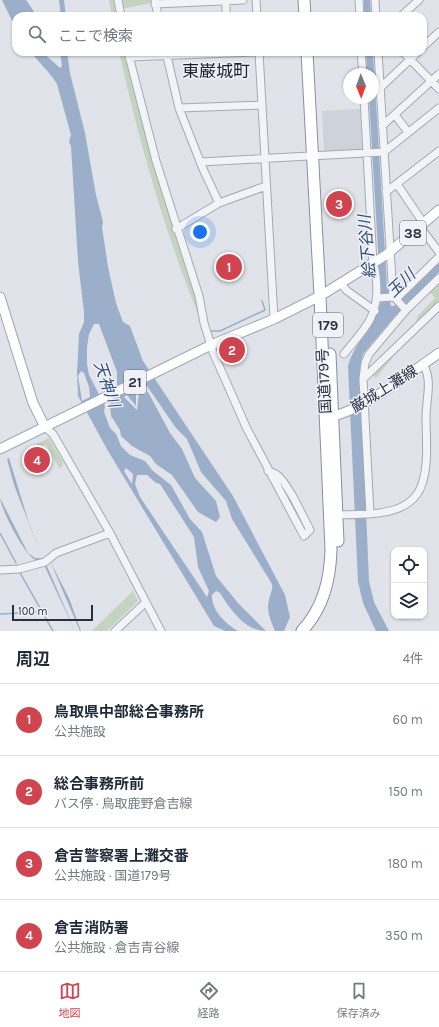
<!DOCTYPE html>
<html lang="ja">
<head>
<meta charset="utf-8">
<style>
	:root { --surface:#fff; --page:#f2f2f3; --text:#1f2937; --muted:#747a83; --line:#e0e1e3; --accent:#d04450 }
	body { margin:0; font-family:Karla,"Noto Sans JP",sans-serif; background:var(--page); color:var(--text) }
	.controls { position:absolute; right:12px; bottom:12px; display:grid; overflow:hidden; border-radius:8px; box-shadow:0 1px 3px #0004 }
	.controls button { width:36px; height:36px; display:grid; place-items:center; padding:0; border:0; border-bottom:1px solid var(--line); background:var(--surface); color:var(--text); font:20px sans-serif }
	.compass { position:absolute; left:343px; top:68px; width:36px; height:36px; border-radius:50%; background:var(--surface); box-shadow:0 1px 3px #0004; rotate:179deg }
	.scale { position:absolute; left:12px; bottom:10px; width:81px; box-sizing:border-box; padding-left:4px; border:2px solid #293041; border-top:0; font-size:11px; line-height:14px; white-space:nowrap; color:#293041; -webkit-text-stroke:3px #f0f2f7; paint-order:stroke }
	.you { position:absolute; left:200px; top:232px; width:14px; height:14px; margin:-10px; border:3px solid #fff; border-radius:50%; background:#1a73e8; box-shadow:0 0 0 6px #1a73e833 }
	.badge { display:grid; place-items:center; width:26px; height:26px; border-radius:50%; background:var(--accent); color:#fff; font-size:13px; font-weight:700 }
	.pin { position:absolute; translate:-50% -50%; border:2px solid #fff; box-shadow:0 1px 4px #0006 }
	.list { margin:0; padding:0; list-style:none }
	h2 { display:flex; justify-content:space-between; align-items:center; height:52px; margin:0; padding:0 16px; font-size:17px }
	h2 small { font-size:13px; font-weight:400; color:var(--muted) }
	.list li { display:grid; grid-template-columns:26px 1fr auto; gap:12px; align-items:center; box-sizing:border-box; height:72px; padding:0 16px; border-top:1px solid var(--line) }
	.list b { display:block; font-size:15px; white-space:nowrap }
	.list p { margin:0; font-size:13px; white-space:nowrap; color:var(--muted) }
	.list em { font-size:13px; font-style:normal; color:var(--muted) }
	.icon { flex:none; width:22px; height:22px; fill:none; stroke:currentColor; stroke-width:2; stroke-linecap:round; stroke-linejoin:round }
	.map { position:relative; flex:none; width:439px; height:631px; overflow:hidden }
	.search { position:absolute; background:var(--surface); box-shadow:0 1px 3px #0004; left:12px; right:12px; top:12px; height:44px; display:flex; align-items:center; gap:10px; box-sizing:border-box; padding:0 14px; border-radius:12px; color:var(--muted); font-size:15px }
	.sheet { height:340px; background:var(--surface) }
	nav { display:flex; justify-content:space-around; align-items:center; box-sizing:border-box; height:56px; border-top:1px solid var(--line); background:var(--surface); font-size:11px; color:var(--muted) }
	nav a { display:grid; justify-items:center; gap:2px }
	nav .on { color:var(--accent) }
	.map>svg:first-child { display:block }
</style>
</head>
<body>
<div class="map">
<svg width="439" height="631" viewBox="0 0 439 631">
	<rect width="100%" height="100%" fill="#e0e3e9"/>
	<path fill="#ced2db" d="M360,109L362,149L360,151L328,153L324,150L322,111Z"/>
	<path fill="#c5d3c1" d="M109,0H116L119,16H112Z
		M119,0H152V3L121,9Z
		M119,52H127L198,296L200,319C165,233 139,142 119,52Z
		M439,281V309L404,343L376,378L368,371L416,323L417,317L435,298L428,290Z
		M49,438L63,462L62,467L59,468L46,444L32,452L29,448Z
		M133,591L138,601L107,631H92Z"/>
	<path fill="#9bafca" fill-rule="evenodd" d="M2,0H26L37,16H33L27,11L26,16H16V29Z
		M59,0H64L66,16H61Z
		M364,0H370L371,16H364Z
		M31,52H42L60,68L62,66L60,52H67L70,73L85,133L96,195L103,222L102,227L108,267L116,303L123,322L130,326L143,361L233,496L285,595L290,617L284,631H275C271,621 266,611 269,600C270,594 273,590 272,584L232,519L226,501L201,472L187,439L176,428L147,386L136,391V406L127,395L124,397L137,410L139,392L142,390L148,392L170,433L182,449L195,478L216,501L220,517L216,522L198,512L172,475L156,464L150,456L132,446L121,436L120,430L111,416L110,404L117,384V372L99,324H94L89,334L87,347V364L89,375L105,406L104,412L110,428L116,434L121,446L130,455L145,461L153,471L171,485L190,519L202,532L216,576L238,603L266,631C245,631 231,610 220,593L216,591L212,595C211,610 226,624 238,631H225L214,626L108,451L78,396L77,372L79,334L84,322V312L78,262L71,146L69,142L71,135L57,84C50,72 39,63 31,52ZM81,371L84,373L89,387L90,397L82,401L78,376ZM126,468L133,474L132,484L124,471ZM137,475H147L156,483L160,484L194,537L198,567L209,591L207,597L140,497L135,484Z
		M366,52H373L387,286L391,306H394L439,261V272L395,316L372,343L363,354L360,368L369,581L374,602L389,631H376L363,603L358,582L348,366C355,341 375,326 381,301L369,98H373V74H367Z
		M9,458L28,520L42,557L14,485L7,459Z
		M0,498L28,553L35,558H47L46,561C43,561 39,561 36,560C25,557 1,509 0,498Z
		M50,561L69,598L81,631H80Z
		M46,564L75,631L44,565Z"/>
	<g fill="none" stroke-linecap="round" stroke-linejoin="round">
		<path stroke="#9bafca" stroke-width="1.5" d="M210,331H220L265,310L262,301
			M0,533L16,563
			M19,571L53,631
			M0,614L41,612"/>
		<defs>
			<path id="minor" d="M118,0L121,16
				M155,0L158,16
				M256,0L257,16
				M359,0L360,16
				M375,0L376,16
				M226,1V16
				M155,4L243,0
				M401,16L419,0
				M423,47L439,32
				M128,52L156,161L199,296L204,323L213,352L247,429L304,536L310,530C303,517 288,483 277,475C275,473 271,472 268,471
				M166,52L179,108L203,169L219,203
				M259,52L274,319
				M361,52L363,74
				M378,52L393,297L396,299L439,257
				M403,52L439,89
				M129,57L254,52
				M380,88L418,52
				M179,108L261,105
				M395,115L408,132
				M382,126L439,74
				M200,162L384,152L439,108
				M397,184L424,224
				M386,192L439,151
				M420,227L439,252
				M176,229L219,203L266,186
				M341,283L346,290L375,311
				M377,298L393,297
				M396,299L406,310
				M344,354C362,331 377,320 377,288C376,279 377,272 373,264L364,98
				M363,379L439,306
				M45,427L53,434L110,533L161,631
				M370,514L363,379L365,363L369,354L406,310L439,278
				M334,515C362,514 411,519 422,484C429,464 426,438 426,417C426,399 433,380 423,364
				M0,570L19,569L45,562L56,553L110,533
				M115,631L145,603"/>
			<path id="major" d="M0,297L33,403L45,427
				M327,417C354,416 415,370 439,353
				M0,449L211,345L274,319L320,296L386,255L439,210"/>
			<path id="highway" d="M304,0L305,16
				M330,354L338,541
				M302,631C323,608 330,581 331,550L320,296L307,52"/>
		</defs>
		<use href="#minor" stroke="#a5aab3" stroke-width="9"/>
		<use href="#major" stroke="#9fa7b5" stroke-width="11"/>
		<use href="#highway" stroke="#8790a0" stroke-width="13"/>
		<use href="#minor" stroke="#f3f4f8" stroke-width="7"/>
		<use href="#major" stroke="#fff" stroke-width="9"/>
		<use href="#highway" stroke="#fff" stroke-width="11"/>
	</g>
	<g text-anchor="middle" dominant-baseline="central" stroke-width="3" stroke-linejoin="round" paint-order="stroke">
		<g fill="#f0f2f7" stroke="#656a78" stroke-width="1">
			<rect x="400" y="221" width="26" height="24" rx="3"/>
			<rect x="313" y="313" width="30" height="24" rx="3"/>
			<rect x="124" y="370" width="22" height="24" rx="3"/>
		</g>
		<g font-size="14" font-weight="bold" fill="#293041">
			<text x="413" y="233">38</text>
			<text x="328" y="325">179</text>
			<text x="135" y="382">21</text>
		</g>
		<g font-size="15" fill="#293041" stroke="#f0f2f7">
			<text transform="translate(324 381) rotate(-93)">国道179号</text>
			<text transform="translate(384 389) rotate(-32)">巌城上灘線</text>
		</g>
		<g font-size="16" font-style="italic" fill="#324c76" stroke="#f0f2f7">
			<text transform="translate(367 247) rotate(-95)">絵下谷川</text>
			<text transform="translate(401 283) rotate(-44)">玉川</text>
			<text transform="translate(107 384) rotate(71)">天神川</text>
		</g>
		<g font-size="17" fill="#1b2132" stroke="#f0f2f7">
			<text x="216" y="71">東巌城町</text>
		</g>
	</g>
</svg>
<div class="controls">
<button><svg class="icon" aria-label="locate" viewBox="0 0 24 24"><circle cx="12" cy="12" r="6"/><path d="M12 2v4M12 18v4M2 12h4M18 12h4"/></svg></button>
<button><svg class="icon" aria-label="layers" viewBox="0 0 24 24"><path d="M12 4l9 5-9 5-9-5zM3 14l9 5 9-5"/></svg></button>
</div>
<svg class="compass" viewBox="-18 -18 36 36"><path d="M0-13l5 13h-10z" fill="#e53935"/><path d="M0 13l5-13h-10z" fill="#747a83"/></svg>
<div class="scale">100 m</div>
<div class="you"></div>
<div class="pin badge" style="left:229px;top:267px">1</div>
<div class="pin badge" style="left:232px;top:350px">2</div>
<div class="pin badge" style="left:339px;top:204px">3</div>
<div class="pin badge" style="left:37px;top:460px">4</div>
<div class="search"><svg class="icon" aria-label="search" viewBox="0 0 24 24"><circle cx="10" cy="10" r="6"/><path d="M15 15l6 6"/></svg>ここで検索</div>
</div>
<section class="sheet">
<h2>周辺<small>4件</small></h2>
<ul class="list">
<li><span class="badge">1</span><div><b>鳥取県中部総合事務所</b><p>公共施設</p></div><em>60 m</em></li>
<li><span class="badge">2</span><div><b>総合事務所前</b><p>バス停 · 鳥取鹿野倉吉線</p></div><em>150 m</em></li>
<li><span class="badge">3</span><div><b>倉吉警察署上灘交番</b><p>公共施設 · 国道179号</p></div><em>180 m</em></li>
<li><span class="badge">4</span><div><b>倉吉消防署</b><p>公共施設 · 倉吉青谷線</p></div><em>350 m</em></li>
</ul>
</section>
<nav>
<a class="on"><svg class="icon" aria-label="map" viewBox="0 0 24 24"><path d="M3 6l6-2 6 2 6-2v14l-6 2-6-2-6 2zM9 4v14M15 6v14"/></svg>地図</a>
<a><svg class="icon" aria-label="directions" viewBox="0 0 24 24"><path d="M12 3l9 9-9 9-9-9zM9 14v-3h6M13 9l2 2-2 2"/></svg>経路</a>
<a><svg class="icon" aria-label="saved" viewBox="0 0 24 24"><path d="M7 4h10v16l-5-4-5 4z"/></svg>保存済み</a>
</nav>
</body>
</html>
